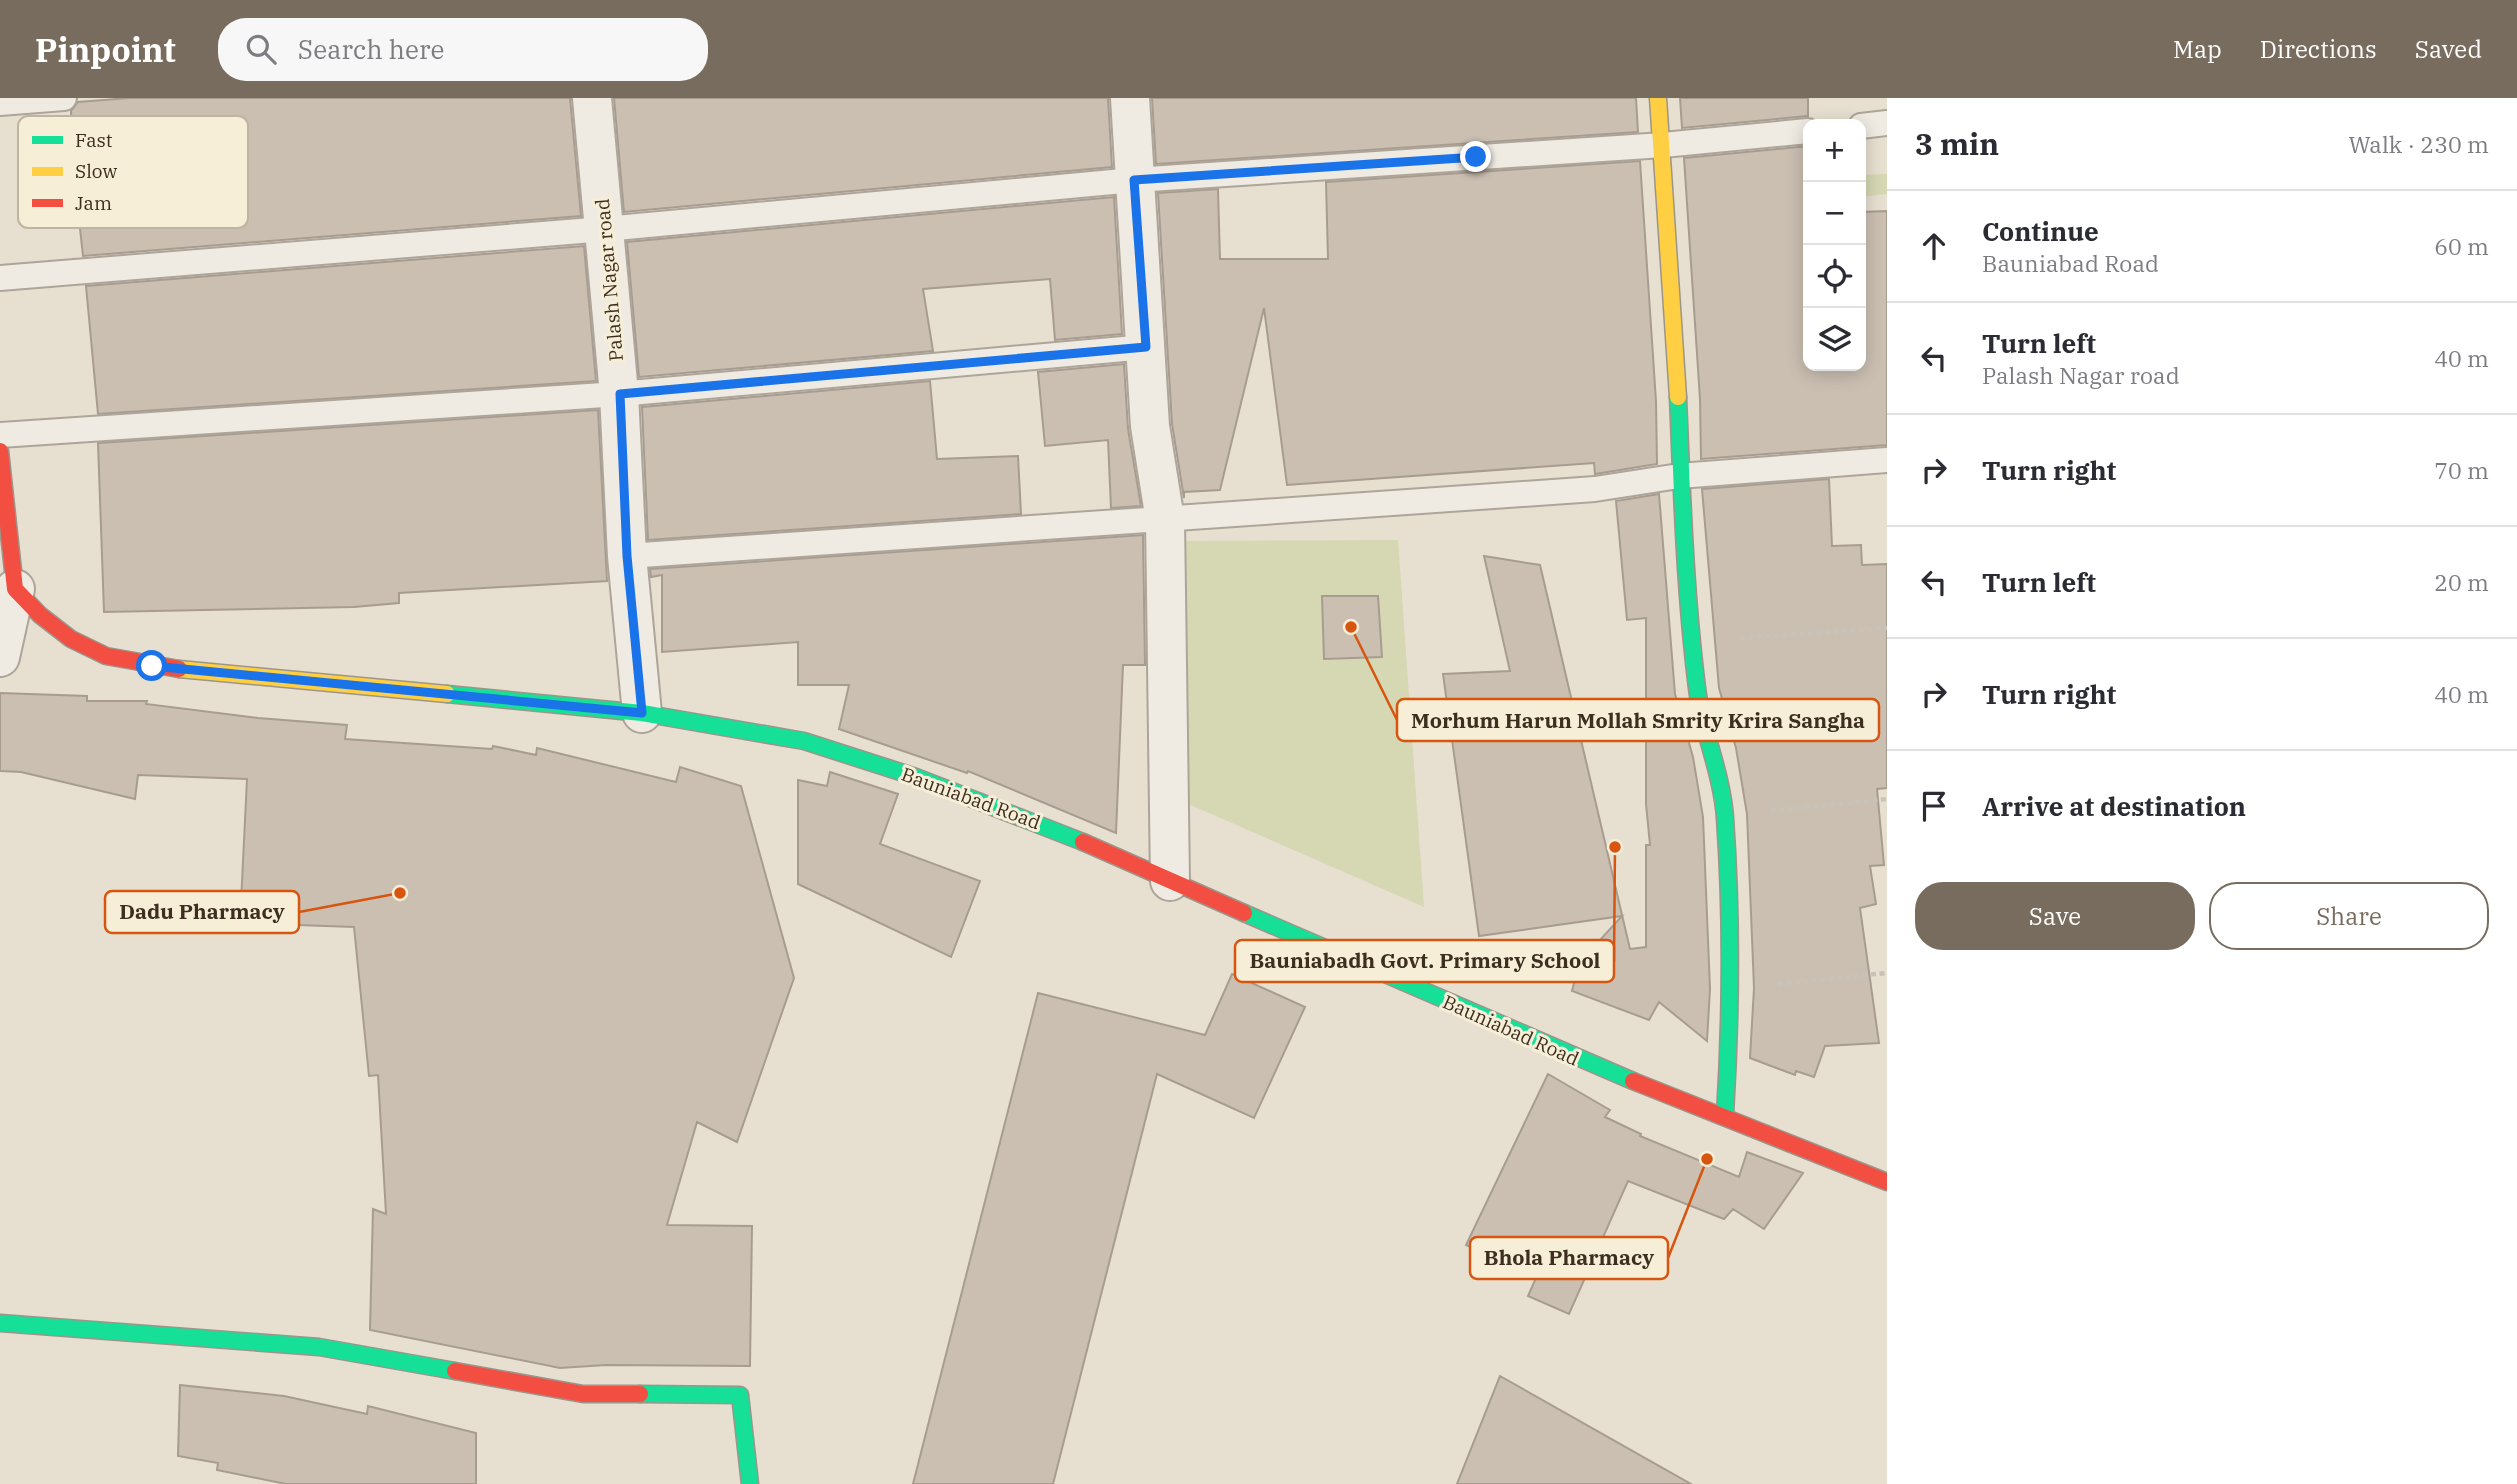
<!DOCTYPE html>
<html lang="en">
<head>
<meta charset="utf-8">
<style>
	:root { --surface:#fff; --page:#f7f7f7; --text:#2b2b33; --muted:#7c7c81; --line:#e1e1e2; --accent:#786c5e }
	body { margin:0; font-family:"IBM Plex Serif",serif; background:var(--page); color:var(--text) }
	.controls { position:absolute; right:21px; top:21px; display:grid; overflow:hidden; border-radius:14px; box-shadow:0 4px 18px #0003 }
	.controls button { width:63px; height:63px; display:grid; place-items:center; padding:0; border:0; border-bottom:2px solid var(--line); background:var(--surface); color:var(--text); font:35px sans-serif }
	.stop { position:absolute; width:21px; height:21px; margin:-16px; border:5px solid #1a73e8; border-radius:50%; background:#fff }
	.stop.end { background:#1a73e8; border-color:#fff; box-shadow:0 2px 7px #0008 }
	.list { margin:0; padding:0; list-style:none }
	h2 { display:flex; justify-content:space-between; align-items:center; height:91px; margin:0; padding:0 28px; font-size:30px }
	h2 small { font-size:23px; font-weight:400; color:var(--muted) }
	.list li { display:grid; grid-template-columns:46px 1fr auto; gap:21px; align-items:center; box-sizing:border-box; height:112px; padding:0 28px; border-top:2px solid var(--line) }
	.list b { display:block; font-size:26px; white-space:nowrap }
	.list p { margin:0; font-size:23px; white-space:nowrap; color:var(--muted) }
	.list em { font-size:23px; font-style:normal; color:var(--muted) }
	.actions { display:flex; gap:14px; padding:21px 28px }
	.actions a { flex:1; padding:16px 0; border:2px solid var(--accent); border-radius:28px; text-align:center; font-size:24px; color:var(--accent) }
	.actions .main { background:var(--accent); color:#fff }
	.icon { flex:none; width:38px; height:38px; fill:none; stroke:currentColor; stroke-width:2; stroke-linecap:round; stroke-linejoin:round }
	.map { position:relative; flex:none; width:1887px; height:1386px; overflow:hidden }
	header { display:flex; align-items:center; gap:42px; box-sizing:border-box; height:98px; padding:0 35px; background:var(--accent); color:#fff }
	header strong { font-size:33px }
	nav { display:flex; gap:38px; margin-inline-start:auto; font-size:24px }
	.search { width:490px; height:63px; background:var(--page); display:flex; align-items:center; gap:18px; box-sizing:border-box; padding:0 24px; border-radius:28px; color:var(--muted); font-size:26px }
	main { display:flex }
	aside { flex:1; background:var(--surface) }
	.map>svg:first-child { display:block }
</style>
</head>
<body>
<header>
<strong>Pinpoint</strong>
<div class="search"><svg class="icon" aria-label="search" viewBox="0 0 24 24"><circle cx="10" cy="10" r="6"/><path d="M15 15l6 6"/></svg>Search here</div>
<nav><a>Map</a><a>Directions</a><a>Saved</a></nav>
</header>
<main>
<div class="map">
<svg width="1887" height="1386" viewBox="0 0 1887 1386">
	<rect width="100%" height="100%" fill="#e7e0d1"/>
	<path fill="#d6d7b3" d="M1887,76V96L1861,99V77Z
		M1398,442L1424,809L1170,698L1177,443Z"/>
	<path fill="#cbbfb2" stroke="#a89c90" stroke-width="2" d="M129,0H570L581,118L83,158L74,76L71,13L78,4Z
		M614,0H1108L1112,69L624,114Z
		M1152,0H1636L1638,34L1156,66Z
		M1680,0H1808V18L1682,30Z
		M1808,48V268H1861V114L1887,113V347L1701,361L1700,301L1684,60Z
		M1640,63L1656,303L1657,366L1595,376L1594,365L1287,387L1264,210L1220,392L1184,394V400L1172,326L1158,95L1218,91L1220,161H1328L1326,84Z
		M1114,99L1122,236L1055,242L1050,181L923,191L933,253L639,279L627,144Z
		M584,148L596,283L98,316L86,188Z
		M1124,266L1128,331L1141,408L1111,410L1108,342L1045,348L1038,274Z
		M930,283L937,361L1018,358L1021,416L648,442L642,309Z
		M598,312L607,483L399,495V505L354,509L104,514L98,345Z
		M1829,381L1832,448L1861,447L1862,467L1887,466V690L1877,691L1884,767L1870,768L1876,806L1860,810L1879,945L1825,948L1814,979L1796,973L1795,977L1750,960L1754,890L1747,716L1736,650L1719,590L1702,391Z
		M1659,396L1675,596L1693,659L1703,719L1710,891L1707,943L1659,904L1649,922L1572,893L1579,865L1622,818L1479,838L1443,576L1510,573L1484,458L1540,467L1630,851L1646,849V747H1650L1646,706V520L1627,522L1616,403Z
		M1143,437L1145,567H1123L1116,735L968,673L967,675L839,631L849,587H798V544L662,554V477L651,479L650,471Z
		M1322,498H1378L1382,559L1324,561Z
		M0,595L87,598V603H147L146,606L258,620L347,627L345,641L492,651L493,648L536,657L537,650L676,684L680,669L741,688L794,880L737,1044L697,1024L667,1127L752,1128L750,1268L606,1267L560,1270L370,1232L373,1111L386,1116L378,977L369,978L354,829L240,825L247,681L138,677L135,701L21,674L0,673Z
		M830,674L898,696L880,746L980,783L951,859L798,786V682L827,688Z
		M1232,876L1305,909L1254,1020L1157,976L1053,1386H913L1038,895L1205,937Z
		M1548,976L1610,1012L1605,1019L1641,1036L1640,1038L1739,1079L1747,1054L1803,1075L1764,1131L1733,1111L1724,1121L1628,1083L1569,1216L1528,1198L1536,1180L1466,1147Z
		M1500,1278L1691,1386H1457Z
		M180,1287L284,1298L367,1316L368,1308L476,1335V1386H286L217,1372L218,1365L178,1358Z"/>
	<g fill="none" stroke-linecap="round" stroke-linejoin="round">
		<defs>
			<path id="lane" d="M0,5L64,0
				M1861,28L1887,25
				M0,180L605,131L1134,82L1663,47L1808,33
				M0,337L619,296L1146,249
				M627,458L1595,391L1679,378L1887,362"/>
			<path id="street" d="M592,0L619,296L627,458L642,615
				M1130,0L1150,328L1165,422L1170,783
				M0,559L15,491"/>
			<path id="fast" d="M1678,299C1682,396 1685,494 1697,590C1702,633 1722,675 1725,720C1732,819 1731,918 1725,1017
				M447,596L642,615L804,643L916,679L1083,744
				M1244,815L1633,983
				M0,1225L319,1249L455,1273
				M640,1296L740,1297L750,1386"/>
			<path id="slow" d="M1658,0L1678,299
				M179,571L447,596"/>
			<path id="jam" d="M0,353L15,491L40,517L71,541L106,558L179,571
				M1083,744L1244,815
				M1633,983L1887,1084
				M455,1273L583,1296H640"/>
		</defs>
		<use href="#lane" stroke="#ada599" stroke-width="28"/>
		<use href="#street" stroke="#ada599" stroke-width="42"/>
		<use href="#fast" stroke="#9c958a" stroke-width="19"/>
		<use href="#slow" stroke="#9c958a" stroke-width="19"/>
		<use href="#jam" stroke="#9c958a" stroke-width="19"/>
		<path stroke="#c8c2b9" stroke-width="4.5" stroke-dasharray="5 3.5" stroke-linecap="butt" d="M1740,540L1887,530
			M1771,713L1887,701
			M1778,886L1887,875"/>
		<use href="#lane" stroke="#efebe3" stroke-width="24"/>
		<use href="#street" stroke="#efebe3" stroke-width="38"/>
		<use href="#fast" stroke="#16e098" stroke-width="16"/>
		<use href="#slow" stroke="#ffcf43" stroke-width="16"/>
		<use href="#jam" stroke="#f24e42" stroke-width="16"/>
	</g>
	<g fill="none" stroke-linecap="round" stroke-linejoin="round">
		<path stroke="#1a73e8" stroke-width="9" d="M152,568L642,615L627,458L620,296L1146,249L1134,82L1476,59"/>
	</g>
	<g text-anchor="middle" dominant-baseline="central" stroke-width="6" stroke-linejoin="round" paint-order="stroke">
		<g font-size="19" fill="#3d2e20" stroke="#f7eed8">
			<text transform="translate(609 182) rotate(-95)">Palash Nagar road</text>
			<text transform="translate(971 700) rotate(20)">Bauniabad Road</text>
			<text transform="translate(1511 932) rotate(24)">Bauniabad Road</text>
		</g>
	</g>
	<rect x="18" y="18" width="230" height="112" rx="10" fill="#f7eed8" stroke="#bfb4a1" stroke-width="2"/>
	<rect x="32" y="38" width="31" height="8" fill="#16e098"/>
	<rect x="32" y="69" width="31" height="9" fill="#ffcf43"/>
	<rect x="32" y="101" width="31" height="8" fill="#f24e42"/>
	<g font-size="19" fill="#3d2e20">
		<text x="75" y="49">Fast</text>
		<text x="75" y="80">Slow</text>
		<text x="75" y="112">Jam</text>
	</g>
	<path fill="none" stroke="#d7550e" stroke-width="2.5" d="M1351 529L1397 622M400 795L299 814M1615 749L1614 863M1707 1061L1668 1160"/>
	<g fill="#d7550e" stroke="#f7eed8" stroke-width="2.5">
		<circle cx="1351" cy="529" r="7"/>
		<circle cx="400" cy="795" r="7"/>
		<circle cx="1615" cy="749" r="7"/>
		<circle cx="1707" cy="1061" r="7"/>
	</g>
	<g fill="#f7eed8" stroke="#d7550e" stroke-width="2.5">
		<rect x="1397" y="601" width="482" height="42" rx="7"/>
		<rect x="105" y="793" width="194" height="42" rx="7"/>
		<rect x="1235" y="842" width="379" height="42" rx="7"/>
		<rect x="1470" y="1139" width="198" height="42" rx="7"/>
	</g>
	<g font-size="21" text-anchor="middle" font-weight="bold" fill="#3d2e20">
		<text x="1638" y="630">Morhum Harun Mollah Smrity Krira Sangha</text>
		<text x="202" y="821">Dadu Pharmacy</text>
		<text x="1425" y="870">Bauniabadh Govt. Primary School</text>
		<text x="1569" y="1167">Bhola Pharmacy</text>
	</g>
</svg>
<div class="controls">
<button>+</button>
<button>−</button>
<button><svg class="icon" aria-label="locate" viewBox="0 0 24 24"><circle cx="12" cy="12" r="6"/><path d="M12 2v4M12 18v4M2 12h4M18 12h4"/></svg></button>
<button><svg class="icon" aria-label="layers" viewBox="0 0 24 24"><path d="M12 4l9 5-9 5-9-5zM3 14l9 5 9-5"/></svg></button>
</div>
<div class="stop" style="left:152px;top:568px"></div>
<div class="stop end" style="left:1476px;top:59px"></div>
</div>
<aside>
<h2>3 min<small>Walk · 230 m</small></h2>
<ul class="list">
<li><svg class="icon" aria-label="ahead" viewBox="0 0 24 24"><path d="M12 20V5M6 11l6-6 6 6"/></svg><div><b>Continue</b><p>Bauniabad Road</p></div><em>60 m</em></li>
<li><svg class="icon" aria-label="left" viewBox="0 0 24 24"><path d="M17 20v-9H6M10 6l-5 5 5 5"/></svg><div><b>Turn left</b><p>Palash Nagar road</p></div><em>40 m</em></li>
<li><svg class="icon" aria-label="right" viewBox="0 0 24 24"><path d="M7 20v-9h11M14 6l5 5-5 5"/></svg><div><b>Turn right</b></div><em>70 m</em></li>
<li><svg class="icon" aria-label="left" viewBox="0 0 24 24"><path d="M17 20v-9H6M10 6l-5 5 5 5"/></svg><div><b>Turn left</b></div><em>20 m</em></li>
<li><svg class="icon" aria-label="right" viewBox="0 0 24 24"><path d="M7 20v-9h11M14 6l5 5-5 5"/></svg><div><b>Turn right</b></div><em>40 m</em></li>
<li><svg class="icon" aria-label="arrive" viewBox="0 0 24 24"><path d="M6 21V4h12l-3 4 3 4H6"/></svg><div><b>Arrive at destination</b></div></li>
</ul>
<div class="actions"><a class="main">Save</a><a>Share</a></div>
</aside>
</main>
</body>
</html>
